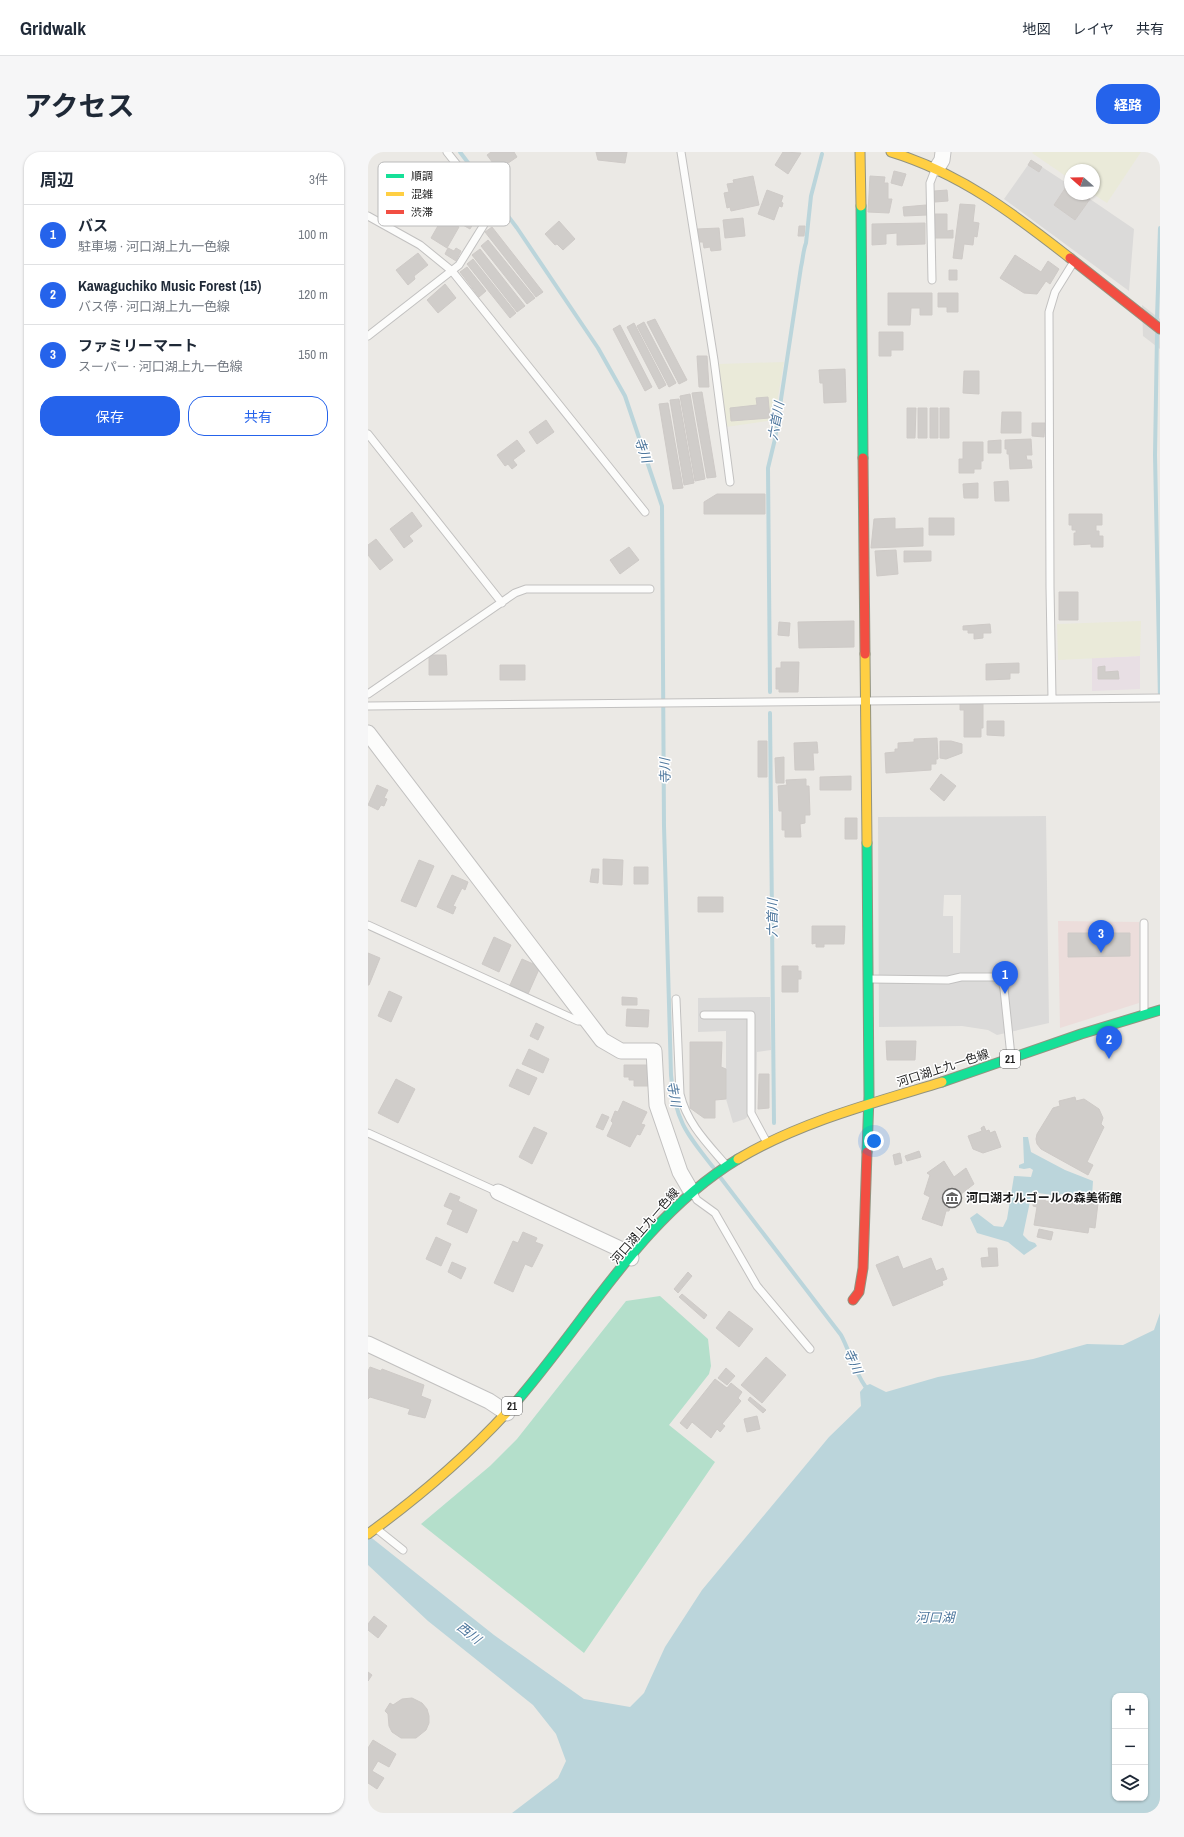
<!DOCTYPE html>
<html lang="ja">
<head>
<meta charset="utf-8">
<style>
	:root { --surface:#fff; --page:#f6f6f7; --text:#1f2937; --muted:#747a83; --line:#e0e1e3; --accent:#2563eb }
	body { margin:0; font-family:"Archivo Narrow","Noto Sans JP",sans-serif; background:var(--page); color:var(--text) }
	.controls { position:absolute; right:12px; bottom:12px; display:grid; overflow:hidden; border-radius:8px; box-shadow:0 1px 3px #0004 }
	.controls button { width:36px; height:36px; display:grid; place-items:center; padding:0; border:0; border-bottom:1px solid var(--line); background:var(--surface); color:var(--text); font:20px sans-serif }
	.compass { position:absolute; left:696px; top:12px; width:36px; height:36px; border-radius:50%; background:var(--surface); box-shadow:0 1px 3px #0004; rotate:290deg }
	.you { position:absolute; left:506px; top:989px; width:14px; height:14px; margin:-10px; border:3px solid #fff; border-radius:50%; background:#1a73e8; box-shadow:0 0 0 6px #1a73e833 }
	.badge { display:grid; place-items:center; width:26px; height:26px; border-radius:50%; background:var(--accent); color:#fff; font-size:13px; font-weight:700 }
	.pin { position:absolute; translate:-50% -33px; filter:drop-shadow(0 1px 2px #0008) }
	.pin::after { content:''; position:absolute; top:21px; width:14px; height:12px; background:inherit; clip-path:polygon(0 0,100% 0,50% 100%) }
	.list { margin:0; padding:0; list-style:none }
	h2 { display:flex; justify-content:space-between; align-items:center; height:52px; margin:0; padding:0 16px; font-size:17px }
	h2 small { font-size:13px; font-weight:400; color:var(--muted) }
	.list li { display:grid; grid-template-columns:26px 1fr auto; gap:12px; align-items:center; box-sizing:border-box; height:60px; padding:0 16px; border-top:1px solid var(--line) }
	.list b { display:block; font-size:15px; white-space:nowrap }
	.list p { margin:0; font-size:13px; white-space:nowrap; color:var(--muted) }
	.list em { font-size:13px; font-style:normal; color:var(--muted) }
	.actions { display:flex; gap:8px; padding:12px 16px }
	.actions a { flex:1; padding:9px 0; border:1px solid var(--accent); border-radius:16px; text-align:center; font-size:14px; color:var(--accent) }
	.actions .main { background:var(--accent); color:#fff }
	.icon { flex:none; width:22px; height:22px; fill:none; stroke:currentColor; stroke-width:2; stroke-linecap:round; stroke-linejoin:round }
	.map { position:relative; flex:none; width:792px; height:1661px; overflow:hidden; border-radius:16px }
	header { display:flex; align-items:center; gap:24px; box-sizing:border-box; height:56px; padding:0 20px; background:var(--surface); border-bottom:1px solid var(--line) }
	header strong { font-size:19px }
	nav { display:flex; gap:22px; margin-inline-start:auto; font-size:14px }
	.intro { display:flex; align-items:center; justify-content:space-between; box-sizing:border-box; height:96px; padding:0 24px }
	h1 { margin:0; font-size:28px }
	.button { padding:10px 18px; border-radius:16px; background:var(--accent); color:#fff; font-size:14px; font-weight:700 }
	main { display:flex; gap:24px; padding:0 24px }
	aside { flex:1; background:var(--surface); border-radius:16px; box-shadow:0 1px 3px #0004 }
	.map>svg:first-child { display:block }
</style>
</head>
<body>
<header>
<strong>Gridwalk</strong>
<nav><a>地図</a><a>レイヤ</a><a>共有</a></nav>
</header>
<div class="intro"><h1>アクセス</h1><a class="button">経路</a></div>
<main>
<aside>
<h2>周辺<small>3件</small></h2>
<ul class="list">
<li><span class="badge">1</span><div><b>バス</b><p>駐車場 · 河口湖上九一色線</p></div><em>100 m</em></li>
<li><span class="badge">2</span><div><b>Kawaguchiko Music Forest (15)</b><p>バス停 · 河口湖上九一色線</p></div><em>120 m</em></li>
<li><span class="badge">3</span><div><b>ファミリーマート</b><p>スーパー · 河口湖上九一色線</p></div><em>150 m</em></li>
</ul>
<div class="actions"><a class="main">保存</a><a>共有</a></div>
</aside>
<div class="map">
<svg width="792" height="1661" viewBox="0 0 792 1661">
	<rect width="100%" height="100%" fill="#ebe9e5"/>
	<path fill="#ecdddb" d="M690,769L771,770V851L692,876Z"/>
	<path fill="#e8dfe4" d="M772,504V537L724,539V506Z"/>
	<path fill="#eaead9" d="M665,0H773L739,51L725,42L726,18H702V27L664,1Z
		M416,210L406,268L358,275L350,212Z
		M773,469L772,504L690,508L689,472Z"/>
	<path fill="#b4dfcb" d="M292,1144L340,1187L343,1214L341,1222L301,1273L347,1310L216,1501L53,1372L122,1314L149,1287L258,1149Z"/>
	<path fill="#dbdad9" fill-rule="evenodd" d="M660,13L671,20L674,15L700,32L686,53L707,68L722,47L766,77L761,139L636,47Z
		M678,664L681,871L629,883L620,878L594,874L511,875L510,665ZM576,743H593L592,801H585V764H575Z
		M402,845L403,898L389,900L388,957L377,967L365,971L358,947V879L330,880V846Z"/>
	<path fill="#bbd5db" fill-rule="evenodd" d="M655,985H660L663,1000L697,1018L725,1029L724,1044L693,1042L690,1044L664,1040L655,1083L661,1089L667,1091L669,1094L656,1103L640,1090L609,1081L602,1066L609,1061L626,1074L635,1075L639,1067L646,1024L663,1025L665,1018L662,1016L656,1017L651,1016V1013L656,1011Z
		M792,1161V1661H144L190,1626L198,1609L188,1582L165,1553L60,1469L0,1413V1383L126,1483L216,1547L262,1555L276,1541L297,1495L334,1438L461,1285L493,1254L492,1240L497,1234L502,1232L518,1240L570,1225L665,1207L719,1192L755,1193L786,1178ZM747,1544H777V1646H747Z"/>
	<path fill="#dcdbd9" d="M774,153L792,167V197L775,184Z"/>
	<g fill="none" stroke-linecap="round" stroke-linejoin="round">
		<path stroke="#bbd5db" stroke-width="4" d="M92,0L149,76L230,196L257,244L294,354L296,674L303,923C307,968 318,981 345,1015
			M789,166L792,76
			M789,182L787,303L792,548
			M402,540L400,316L407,287L433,115C435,107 435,99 438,91L443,44L454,2
			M402,561L406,971
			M352,1025L473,1183C482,1200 486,1218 497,1234"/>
	</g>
	<path fill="#d0cdca" stroke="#cecac7" d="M123,0H146L149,5L130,18L119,3Z
		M228,0H259L257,11L230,8Z
		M415,0L433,1L420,22L407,13Z
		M663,8L674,15L671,20L660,13Z
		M526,19L538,22L534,34L523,31Z
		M385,24L391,53L363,59L362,55L359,56L356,41L361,40L359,32L366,31L365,28Z
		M502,24L517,25L516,31H520V47H524L521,61L500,60Z
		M700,32L702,33V42H715L722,47L707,68L686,53Z
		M399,38L415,44L413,50L415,51L414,55L411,54L406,68L390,62Z
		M579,38L580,49L567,50L566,39Z
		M86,48L111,62L102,77L77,63Z
		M592,52L607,53L605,70L611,71L609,85L606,84L605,93L596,92L594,107L585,106Z
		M558,53L559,63L536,64L535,55Z
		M567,62H579V79L585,78V86H567Z
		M75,65L91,75L79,96L63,86Z
		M375,66L377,84L357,86L355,68Z
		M191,69L207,87L195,98L189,92L187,93L177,82Z
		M557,71V92L529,93V81L518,82V92L504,93V72Z
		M431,74H437L436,84H430Z
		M124,75L175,140L168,145L117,80Z
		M351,76L353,98L343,99L342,95L336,96L335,90H332L329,77Z
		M120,88L167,146L159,152L113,94Z
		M80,96L86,99L88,96L93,99L88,109L77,102Z
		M112,97L157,154L149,160L104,103Z
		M50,101L60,113L46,124L47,127L40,133L28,118Z
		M647,103L673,120L680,109L691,117L682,132L678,129L669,142L656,141L632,126Z
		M105,107L148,161L142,166L99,112Z
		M99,115L118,139L111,145L92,120Z
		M581,118H589V128H581Z
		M77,132L88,146L70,161L59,148Z
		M520,141H564V163H552V156H543L542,173H520Z
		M570,141H590V160H579V155H570Z
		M287,167L319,228L311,232L279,170Z
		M276,170L308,231L301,235L269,174Z
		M266,171L298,233L291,237L259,175Z
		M252,173L284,235L277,239L245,177Z
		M511,180H535V198H523V204H511Z
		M329,204H339L341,235H331Z
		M477,217L478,250L456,251L455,231H452L451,218Z
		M596,219H611V242L595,241Z
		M334,240L348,325L339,326L324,241Z
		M322,242L337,327L327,329L312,244Z
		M400,245L402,266L363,269L362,256L389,253L388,246Z
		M311,247L326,331L316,333L302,248Z
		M300,251L315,336L305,337L291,252Z
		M539,256H548L547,286H539Z
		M550,256H559V286H550Z
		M562,256H570V286H562Z
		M572,256H581V286H572Z
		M634,260H653V281H633Z
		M178,268L186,280L169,292L161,280Z
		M664,271H677L676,285L664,284Z
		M663,287L664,303H658L659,308H663L664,316L642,317L641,302H639V297H637V288Z
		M149,288L157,299L145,308L149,313L144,317L140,312L137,314L129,303Z
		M633,288V301H620V289Z
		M595,290H615V309H613V317H606V321H591V307H595Z
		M640,329L641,349H627L626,330Z
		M610,331V346H596L595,332Z
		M349,342H397V362H336V350Z
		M44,360L54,374L41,384L45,389L36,396L22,377Z
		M701,362H734V373H728V379H731V384H735V395H723V392L706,393V381H708V378H704V373H701Z
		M527,366V377L555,376V394L503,396L506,367Z
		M561,366H586V383H561Z
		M8,387L25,408L12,418L0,403V393Z
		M261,395L271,408L252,422L242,408Z
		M528,398L530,422L509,424L507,399Z
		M536,399H563V409L536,410Z
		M691,440H710V468H691Z
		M486,469V495L431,496L430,470Z
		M411,470L422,471L421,484L410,483Z
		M622,472L623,481H615V486L606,487V481H600V478H595V474Z
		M61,503H78L79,523H61Z
		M413,510H431L430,540H411V537H408V516H413Z
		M651,511V521H642V527L618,528V512Z
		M132,513H157V528H132Z
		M737,514V520L750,519L751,527H730V515Z
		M592,552H615V576H613V585H596V558H592Z
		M619,569H636V584L619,583Z
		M569,586L570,607H568V612H563V618L518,621L517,601L527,600V597H530V591L546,590V587Z
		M390,589H399V625H390Z
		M572,589H583L594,592V601L578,607L572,606Z
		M449,590L450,601H445L446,618H427L426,591Z
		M416,605V631H408L407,606Z
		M573,622L588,634L576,649L562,637Z
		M483,624V638H452V625Z
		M438,627V634H441L442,663H437V671L432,672L433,685H417V678H414V659H411L410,634L419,633L418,628Z
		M9,633L20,638L16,646L19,647L16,654L13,653L10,658L0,653Z
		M477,666H489V687H477Z
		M235,707L255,708L254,733L235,732Z
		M51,708L66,714L48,755L33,749Z
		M266,715H280V732H266Z
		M224,717H231L230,731L222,730Z
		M84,723L100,730L97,738L94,736L85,754L88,755L85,762L69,755Z
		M330,745H355V760H330Z
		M444,774H477L476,792H456V795H448V791L444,792Z
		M700,781H762V804L700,805Z
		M126,785L143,793L131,820L114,812Z
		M0,801L12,806L1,833H0Z
		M154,807L172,815L160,842L142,833Z
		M414,814H430V819H433V827H430V840H414Z
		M21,839L34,845L23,870L10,864Z
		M254,845L269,846V853H254Z
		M259,857L281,858L280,875L258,874Z
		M168,871L176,875L170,888L162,884Z
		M518,889H548L547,908H519Z
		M322,890H354L353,915L358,917V947L347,948V966H336L322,956Z
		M161,897L181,907L175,921L154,912Z
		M256,913H279L280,934H266V928H261V925H256Z
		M149,917L169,926L161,943L141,934Z
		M391,922H401V956L390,957Z
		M28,927L47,937L30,971L10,961Z
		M707,945L708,949L716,947L731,957L735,966L733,972L736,975L719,1010L725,1013L720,1023L673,997L669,992L668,987L669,982L685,956L692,954L691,949Z
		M255,949L279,960L273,972L277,973L272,983L269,982L262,995L239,984L245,971L243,969L247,959L250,960Z
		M234,962L241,965L235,978L228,975Z
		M616,974L618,979L621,978L622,981L627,979L633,995L615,1001L605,997L600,984L614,979L613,976Z
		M166,975L179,981L164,1012L151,1005Z
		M551,999L553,1005L539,1009L537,1004Z
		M532,1001L534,1011L527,1013L525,1003Z
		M576,1009L586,1025L598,1016L606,1032L584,1049L581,1059H578L574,1074L554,1067L562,1045L556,1042L562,1023L559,1021Z
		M82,1041L92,1045L90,1049L109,1058L99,1081L79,1072L85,1058L76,1054Z
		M666,1043L678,1045L677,1049L695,1052L696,1046L730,1051L727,1076L721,1075L720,1081L666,1073L669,1055L665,1054Z
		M671,1077L685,1080L683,1088L669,1085Z
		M155,1080L169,1086L167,1090L175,1093L164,1115L157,1112L145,1140L126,1131L145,1089L150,1091Z
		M68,1085L83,1092L73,1114L58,1107Z
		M620,1096H629L630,1114L614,1115L613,1106L621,1105Z
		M530,1104L535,1117L563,1106L568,1119L575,1116L579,1127L574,1129L575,1133L525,1154L508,1113Z
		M84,1110L98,1116L93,1127L80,1120Z
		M320,1120L324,1124L310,1141L306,1137Z
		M314,1142L339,1163L336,1167L311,1145Z
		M361,1159L385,1177L371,1195L348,1176Z
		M398,1205L418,1223L394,1251L373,1233Z
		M2,1215L13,1219L14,1217L56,1233L53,1244L63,1248L57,1266L40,1262L42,1257L2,1245L0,1247V1219Z
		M358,1216L367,1224L359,1233L350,1226Z
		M347,1227L359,1236L363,1231L374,1240L370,1246L373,1249L354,1272L357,1274L352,1280L349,1277L343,1286L324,1270L319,1277L312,1271Z
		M382,1245L398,1258L395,1261L380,1248Z
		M389,1264L392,1277L379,1280L376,1267Z
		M6,1464L19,1474L10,1486L0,1478V1472Z
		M0,1520L4,1523L0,1529Z
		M44,1546L54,1551L59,1557L61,1564V1571L58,1578L48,1586H33L24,1580L21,1574L20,1562L17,1559L22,1551L25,1553L34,1547Z
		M5,1588L28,1602L21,1615L10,1609L4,1619L16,1626L9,1637L0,1631V1596Z"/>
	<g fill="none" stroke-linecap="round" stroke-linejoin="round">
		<defs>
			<path id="lane" d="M313,0L346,208L362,330
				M0,64L52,93L84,119L277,360
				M564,128L562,31L567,18
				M0,184L91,113L117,71L127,61L79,0
				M0,282L134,451
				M0,542L147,441L158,437H282
				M684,546L682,435L681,160L687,140L705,111
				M0,554L792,546
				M0,773L210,869H218
				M502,827L580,828L593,825H629L634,828L636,837L643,904
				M308,847L312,942C319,971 338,990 357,1012
				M776,860V771
				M336,863H383V961L398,989
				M0,981L130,1040
				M325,1041L329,1048L347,1061L389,1134L442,1197
				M10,1378L35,1398"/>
			<path id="street" d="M569,16L574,8L575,0
				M0,581L234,888L253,899H286L289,953L312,1020L323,1039
				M130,1040L252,1097L263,1106
				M0,1192L121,1249L139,1261"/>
			<path id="fast" d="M493,54L495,306
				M499,691L501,944L499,1000
				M574,930L713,882L792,858
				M141,1258C216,1174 272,1066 370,1007"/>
			<path id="slow" d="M492,0L493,54
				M523,0C592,21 646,62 702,106
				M497,502L499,691
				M370,1007C432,970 505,951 574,930
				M0,1382C51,1345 98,1305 141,1258"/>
			<path id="jam" d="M702,106L792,177
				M495,306L497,502
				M485,1148L491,1140L495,1116L499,1000"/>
		</defs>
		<use href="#lane" stroke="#c2c1c0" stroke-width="9"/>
		<use href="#street" stroke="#c2c1c0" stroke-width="17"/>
		<use href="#fast" stroke="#92937f" stroke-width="11"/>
		<use href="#slow" stroke="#92937f" stroke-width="11"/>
		<use href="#jam" stroke="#92937f" stroke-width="11"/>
		<use href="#lane" stroke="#fcfcfb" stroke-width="7"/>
		<use href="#street" stroke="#fcfcfb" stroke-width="15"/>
		<use href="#fast" stroke="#16e098" stroke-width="9"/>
		<use href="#slow" stroke="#ffcf43" stroke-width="9"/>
		<use href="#jam" stroke="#f24e42" stroke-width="9"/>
	</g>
	<defs>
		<symbol id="museum-ring" viewBox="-11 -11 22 22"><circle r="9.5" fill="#fff" stroke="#656463" stroke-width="1.5"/><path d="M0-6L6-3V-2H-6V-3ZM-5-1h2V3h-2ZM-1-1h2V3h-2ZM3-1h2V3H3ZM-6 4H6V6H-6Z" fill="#656463"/></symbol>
	</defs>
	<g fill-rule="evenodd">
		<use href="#museum-ring" x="573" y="1035" width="22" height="22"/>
	</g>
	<g text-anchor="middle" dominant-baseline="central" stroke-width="3" stroke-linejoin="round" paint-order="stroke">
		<g fill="#fff" stroke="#616161" stroke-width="1">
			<rect x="632" y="898" width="20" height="18" rx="3"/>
			<rect x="134" y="1245" width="20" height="18" rx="3"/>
		</g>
		<g font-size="11" font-weight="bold" fill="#1d1d1d">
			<text x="642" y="907">21</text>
			<text x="144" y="1254">21</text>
		</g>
		<g font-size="12" fill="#1d1d1d" stroke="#fff">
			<text transform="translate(575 916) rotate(-18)">河口湖上九一色線</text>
			<text transform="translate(277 1074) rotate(-49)">河口湖上九一色線</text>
		</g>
		<g font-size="12" font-weight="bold" fill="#1d1d1d" stroke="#fff" text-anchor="start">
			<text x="598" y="1046">河口湖オルゴールの森美術館</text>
		</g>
		<g font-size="13" font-style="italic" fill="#4e779d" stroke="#fff">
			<text transform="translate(408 269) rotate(-80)">六首川</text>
			<text transform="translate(275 298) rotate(71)">寺川</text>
			<text transform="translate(297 619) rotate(-91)">寺川</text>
			<text transform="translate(404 766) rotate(-90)">六首川</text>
			<text transform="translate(306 942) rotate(80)">寺川</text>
			<text transform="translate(485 1209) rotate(65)">寺川</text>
			<text x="567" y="1465">河口湖</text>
			<text transform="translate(101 1481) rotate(38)">西川</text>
		</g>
	</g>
	<rect x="10" y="10" width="132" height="64" rx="6" fill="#fff" stroke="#bbb" stroke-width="1"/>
	<rect x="18" y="22" width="18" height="4" fill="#16e098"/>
	<rect x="18" y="40" width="18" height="4" fill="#ffcf43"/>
	<rect x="18" y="58" width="18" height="4" fill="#f24e42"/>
	<g font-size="11" fill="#1d1d1d">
		<text x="43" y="28">順調</text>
		<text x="43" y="46">混雑</text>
		<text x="43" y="64">渋滞</text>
	</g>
</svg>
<div class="controls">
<button>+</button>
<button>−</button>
<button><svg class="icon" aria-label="layers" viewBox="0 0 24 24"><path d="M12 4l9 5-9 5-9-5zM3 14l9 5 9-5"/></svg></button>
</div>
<svg class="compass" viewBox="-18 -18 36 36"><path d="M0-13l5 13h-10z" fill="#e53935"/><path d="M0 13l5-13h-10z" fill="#747a83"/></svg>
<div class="you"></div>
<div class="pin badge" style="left:637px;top:842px">1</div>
<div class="pin badge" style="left:741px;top:907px">2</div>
<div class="pin badge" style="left:733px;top:801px">3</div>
</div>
</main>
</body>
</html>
